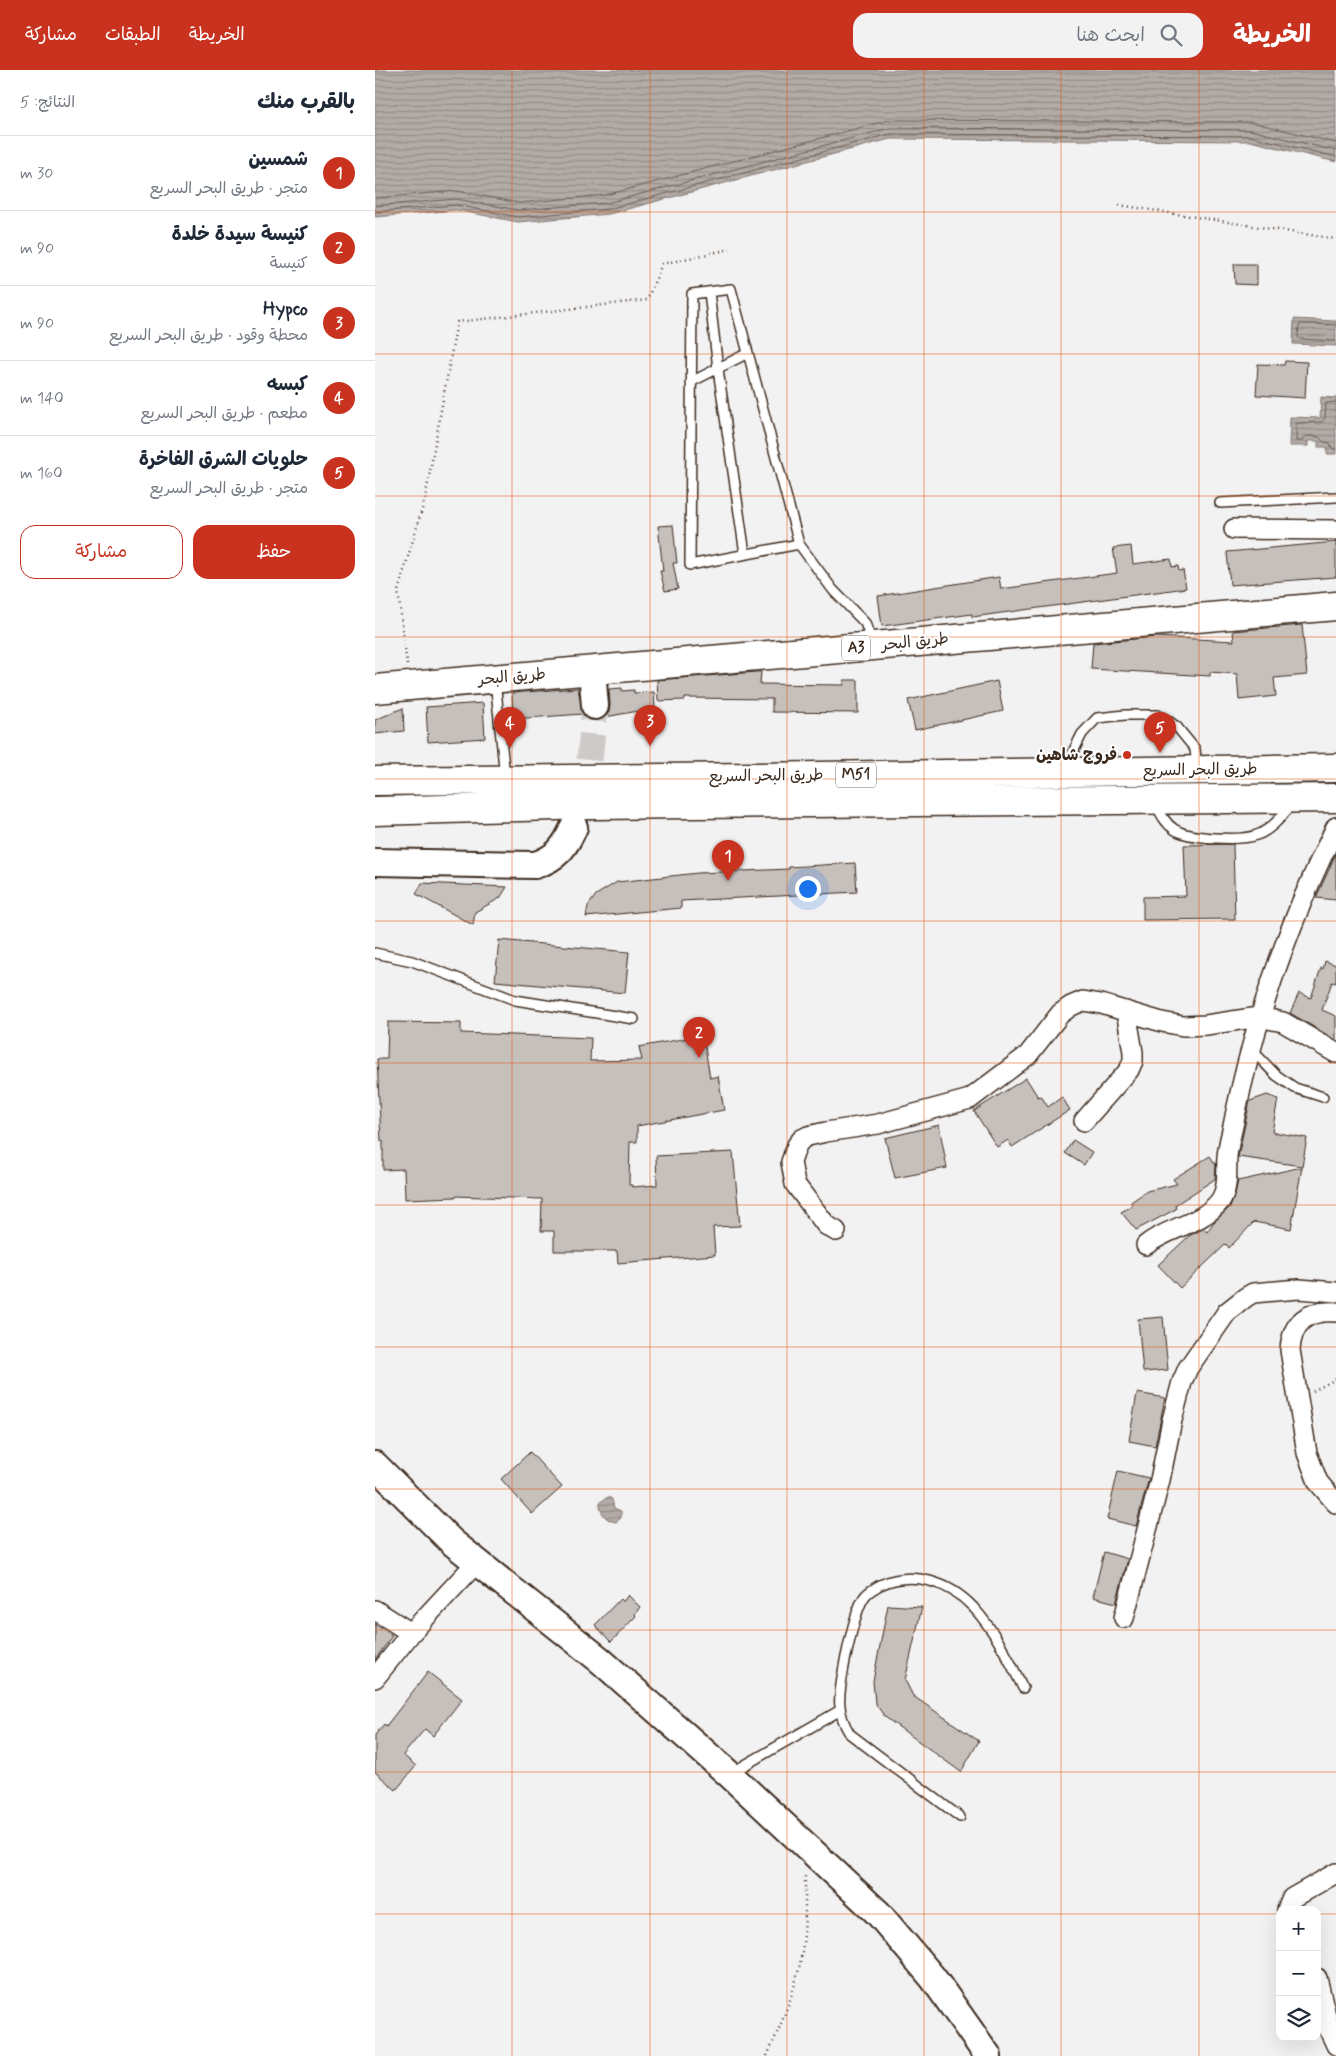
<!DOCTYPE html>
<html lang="ar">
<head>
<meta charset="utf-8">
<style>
	:root { --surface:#fff; --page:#f2f2f3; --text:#1f2937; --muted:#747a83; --line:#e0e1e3; --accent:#c8321e }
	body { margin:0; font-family:Mynerve,"Playpen Sans Arabic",sans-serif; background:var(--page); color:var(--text); direction:rtl }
	.controls { position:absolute; right:15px; bottom:15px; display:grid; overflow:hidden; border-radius:10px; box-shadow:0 5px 20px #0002 }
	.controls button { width:45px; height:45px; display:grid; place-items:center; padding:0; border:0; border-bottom:1px solid var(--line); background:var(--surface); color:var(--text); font:25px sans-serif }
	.you { position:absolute; left:432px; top:818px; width:18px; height:18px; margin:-12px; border:4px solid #fff; border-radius:50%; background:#1a73e8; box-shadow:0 0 0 8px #1a73e833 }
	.badge { display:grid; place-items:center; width:32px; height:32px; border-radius:50%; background:var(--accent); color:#fff; font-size:16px; font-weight:700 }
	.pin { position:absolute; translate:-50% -41px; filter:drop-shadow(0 1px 2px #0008) }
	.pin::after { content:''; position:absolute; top:26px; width:18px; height:15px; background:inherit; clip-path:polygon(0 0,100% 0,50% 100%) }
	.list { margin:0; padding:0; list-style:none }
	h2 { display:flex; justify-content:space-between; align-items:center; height:65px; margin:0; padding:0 20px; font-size:21px }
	h2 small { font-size:16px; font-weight:400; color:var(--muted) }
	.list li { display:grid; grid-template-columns:32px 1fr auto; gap:15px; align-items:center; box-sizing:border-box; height:75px; padding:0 20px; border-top:1px solid var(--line) }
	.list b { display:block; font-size:19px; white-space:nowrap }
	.list p { margin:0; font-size:16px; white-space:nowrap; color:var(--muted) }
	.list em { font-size:16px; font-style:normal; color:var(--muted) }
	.actions { display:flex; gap:10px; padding:15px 20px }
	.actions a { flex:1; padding:11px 0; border:1px solid var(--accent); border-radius:15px; text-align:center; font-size:18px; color:var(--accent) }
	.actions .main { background:var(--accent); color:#fff }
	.icon { flex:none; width:28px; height:28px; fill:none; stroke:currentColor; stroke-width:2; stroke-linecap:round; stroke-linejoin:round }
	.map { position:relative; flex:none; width:961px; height:1986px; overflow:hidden; direction:ltr }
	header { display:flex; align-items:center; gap:30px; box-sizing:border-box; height:70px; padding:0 25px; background:var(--accent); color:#fff }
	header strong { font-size:24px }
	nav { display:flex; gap:28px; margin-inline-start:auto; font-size:18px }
	.search { width:350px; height:45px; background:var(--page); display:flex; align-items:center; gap:12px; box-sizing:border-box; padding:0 18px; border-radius:15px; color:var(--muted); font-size:19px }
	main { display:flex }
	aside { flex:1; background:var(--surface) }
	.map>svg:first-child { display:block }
</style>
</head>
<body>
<header>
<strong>الخريطة</strong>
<div class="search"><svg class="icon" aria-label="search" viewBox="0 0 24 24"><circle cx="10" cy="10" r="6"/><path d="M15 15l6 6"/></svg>ابحث هنا</div>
<nav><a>الخريطة</a><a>الطبقات</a><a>مشاركة</a></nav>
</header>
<main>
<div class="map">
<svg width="961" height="1986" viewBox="0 0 961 1986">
	<defs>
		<pattern id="water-rules" width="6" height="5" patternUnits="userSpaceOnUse" patternTransform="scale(1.25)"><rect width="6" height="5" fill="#b2aba7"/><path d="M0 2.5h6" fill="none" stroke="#928b87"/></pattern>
	</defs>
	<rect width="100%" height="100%" fill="#f3f2f2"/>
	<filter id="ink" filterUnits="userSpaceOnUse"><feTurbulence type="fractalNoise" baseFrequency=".02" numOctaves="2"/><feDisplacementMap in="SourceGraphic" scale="10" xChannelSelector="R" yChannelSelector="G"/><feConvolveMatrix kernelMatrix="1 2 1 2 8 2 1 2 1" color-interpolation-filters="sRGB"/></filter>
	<g filter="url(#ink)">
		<path fill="url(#water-rules)" stroke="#827770" d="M0,0H961V92L875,71L515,69L234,144L143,152L81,140L0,147Z
			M919,249L961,251V276L918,274Z
			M946,327L961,328V384H952V377H943V371H933V376H914L915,347L945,348Z
			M233,1427L237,1429L239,1438L246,1441V1448L241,1452C231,1451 224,1442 225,1432Z"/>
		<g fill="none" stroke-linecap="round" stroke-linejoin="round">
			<path stroke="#6b5e55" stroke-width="1" d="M0,128L82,121L144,133L231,125L514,50L876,52L961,73
				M0,136L81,129L143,140L232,133L515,58L875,60L961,81
				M0,142L81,135L143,147L233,139L515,64L875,66L961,87
				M961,255L925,254L924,256L923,267L925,269L961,271
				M961,332L951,333L950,348L947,352L921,353V371H926L932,366L944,367L949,372L954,373L958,379H961"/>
		</g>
		<path fill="#c6c0bd" stroke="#3b2a1e" d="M859,194H882V215L860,214Z
			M910,291L932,292L930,328L881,325L883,294L909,295Z
			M298,455L302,493H298L303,519L290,521L285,501H288L283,456Z
			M961,472V507L855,515L852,482Z
			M756,476L758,494L796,489L797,497L803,496L804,501L808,500L811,518L597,547V544L507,556L503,526L624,507L626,519L742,503L738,478Z
			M927,555L932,605L899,608L901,626L864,630L862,604L835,602V606L716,599L718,573L781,567L859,571L858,561Z
			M381,602H386L385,614L469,615V610H483V643L397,642V629L310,628V630L283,631L282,610Z
			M622,611L628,641L540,660L533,630Z
			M203,618L208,644L138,649L137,623Z
			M247,618V621L259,620V623L279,622L280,638L230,647L234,642L235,635L234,619Z
			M108,633L110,668L53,672L51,637Z
			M28,638L29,661L0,664V650Z
			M858,774L860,849L768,850V827L811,826L809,775Z
			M961,783V830L941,828L955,797Z
			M480,793L482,822L306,831V838L211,847L213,836L221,825L242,812L323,803L414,799V797Z
			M47,813L132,817L125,828L100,842L98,855L41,824Z
			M124,870L254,882L250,923L120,911Z
			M950,891L961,895V913L957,912L947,940L961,946V970L915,943L924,923L936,928L946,898L948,899Z
			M13,952L86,953V963L216,968L215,991L267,990L264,977L328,965L335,1008L343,1006L349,1040L262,1056V1072H255L254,1115H257V1117L282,1115L281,1086L358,1082L365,1156L338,1157L340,1185L243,1193L242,1181H179V1161H166L167,1129L80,1126V1127L30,1129L29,1099L8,1100V1071H6L2,989H12Z
			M651,1008L663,1027L666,1026L673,1037L687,1027L695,1040L637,1077L633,1070L622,1077L599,1041Z
			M892,1025L903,1029L897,1062L932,1068L927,1096L863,1087L875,1031Z
			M564,1055L572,1098L520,1108L510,1068Z
			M698,1070L717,1082L709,1095L690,1083Z
			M835,1086L841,1095L840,1109L800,1135L801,1139L761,1160L746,1142L757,1136L756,1132L772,1121L802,1114L798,1109Z
			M927,1097L916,1159L879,1152L854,1178L851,1174L805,1218L783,1195L814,1166L828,1159L832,1162L838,1153L855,1137L860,1124L863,1111Z
			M788,1247L793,1300L768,1302L763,1249Z
			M762,1323L790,1328L780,1376L754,1371Z
			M155,1382L187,1417L157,1444L126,1409Z
			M743,1401L774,1408L761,1456L732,1449Z
			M729,1482L753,1489L741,1533L718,1527Z
			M253,1525L265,1537L260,1544L261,1546L236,1572L220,1555L245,1529L248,1532Z
			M513,1535L547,1537L530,1610L538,1626L604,1671L586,1702L510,1647L500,1633L498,1611Z
			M0,1554L17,1566L0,1590Z
			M53,1602L87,1629L58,1666L50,1659L28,1685L41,1696L21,1720L0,1702V1665L9,1654L11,1656Z"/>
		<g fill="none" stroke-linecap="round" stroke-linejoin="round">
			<path stroke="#cecac8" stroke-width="26" stroke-dasharray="26 13" stroke-linecap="butt" d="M206,728L214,695L220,636"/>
			<defs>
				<path id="lane" d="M356,219L424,474L315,495L317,224Z
					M334,222L343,299L370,484
					M316,312L373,283
					M845,433L961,427
					M424,474L458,520L490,553L497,572
					M120,610L130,707
					M690,698L707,664L722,648L750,645H783L792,650L802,657L820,679L822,698
					M781,734C786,744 790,753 799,759C813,769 866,771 882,765C896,760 908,745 917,734
					M0,883L37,891L140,930L259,949
					M877,980L901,1005L920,1018L948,1027
					M356,1703L464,1641
					M585,1747L475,1664C459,1639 465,1620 470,1591C474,1575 480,1539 490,1526C494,1521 500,1518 505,1515C538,1500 574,1512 598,1537C620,1561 634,1589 648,1618"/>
				<path id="street" d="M859,459L961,460
					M709,1051L754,1000L758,991V982L751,941
					M461,1161L451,1155L420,1114L416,1092L422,1075L427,1069L433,1066L451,1062L503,1054L595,1029L653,985L685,944L696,936L708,931L726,934L787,952L808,956L831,955L884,947L908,952L961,983
					M771,1175C793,1157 826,1155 845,1131C854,1118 851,1101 852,1087C853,1073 858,1059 860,1046C881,944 915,850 961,757
					M961,1242C932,1240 917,1252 915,1280L932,1383L943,1412L961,1433
					M0,1540L36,1563
					M749,1548L785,1410L797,1350L807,1312L813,1298L852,1242L871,1227L878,1223L924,1219L961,1222
					M0,1608L36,1563L102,1492
					M912,1840L917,1828L961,1803
					M942,1908L955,1962L961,1975"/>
				<path id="secondary" d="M217,600L220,636
					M0,792L160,795C182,788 190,777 199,757
					M0,1395L77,1472L225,1590L354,1704L503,1843L558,1908L613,1986"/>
				<path id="highway" d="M0,619L961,536
					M0,711L380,707L961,698
					M0,741L216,735L961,728"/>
			</defs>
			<use href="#lane" stroke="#3b2a1e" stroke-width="12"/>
			<use href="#street" stroke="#3b2a1e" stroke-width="22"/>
			<use href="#secondary" stroke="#3b2a1e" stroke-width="30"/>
			<use href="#highway" stroke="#3b2a1e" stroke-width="31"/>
			<path stroke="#3b2a1e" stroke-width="2.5" stroke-dasharray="1 4" stroke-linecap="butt" d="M744,135L961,169
				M32,595L23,521L50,429L82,252L272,230L287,194L355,179
				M938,1321L961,1309
				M392,1986C406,1955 420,1922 426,1888C431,1861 430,1832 430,1804"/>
			<use href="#lane" stroke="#fff" stroke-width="9"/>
			<use href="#street" stroke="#fff" stroke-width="19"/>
			<use href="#secondary" stroke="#fff" stroke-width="26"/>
			<use href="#highway" stroke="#fff" stroke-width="28"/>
		</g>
	</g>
	<path fill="none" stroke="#e8590c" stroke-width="1" stroke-opacity="0.55" d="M137,0V1986M275,0V1986M412,0V1986M549,0V1986M686,0V1986M824,0V1986M0,142H961M0,284H961M0,426H961M0,567H961M0,709H961M0,851H961M0,993H961M0,1135H961M0,1277H961M0,1419H961M0,1560H961M0,1702H961M0,1844H905M942,1844H961"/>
	<circle fill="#c8321e" stroke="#fff" stroke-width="2" cx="752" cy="685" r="5"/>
	<g text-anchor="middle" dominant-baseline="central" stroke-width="4" stroke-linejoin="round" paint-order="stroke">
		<g fill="#fff" stroke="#766a62" stroke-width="1">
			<rect x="467" y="565.5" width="28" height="25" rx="4"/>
			<rect x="461" y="692.5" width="40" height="25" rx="4"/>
		</g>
		<g font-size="15" font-weight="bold" fill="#3b2a1e">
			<text x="481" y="578">A3</text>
			<text x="481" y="705">M51</text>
		</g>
		<g font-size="16" fill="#3b2a1e" stroke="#fff">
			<text transform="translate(540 572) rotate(-6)">طريق البحر</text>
			<text transform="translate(137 607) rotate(-5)">طريق البحر</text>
			<text transform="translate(825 700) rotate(-1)">طريق البحر السريع</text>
			<text transform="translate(391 706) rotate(-1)">طريق البحر السريع</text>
		</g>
		<g font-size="16" font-weight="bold" fill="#3b2a1e" stroke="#fff" text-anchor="end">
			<text x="742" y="685">فروج شاهين</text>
		</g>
	</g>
</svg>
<div class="controls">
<button>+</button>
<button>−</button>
<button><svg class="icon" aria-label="layers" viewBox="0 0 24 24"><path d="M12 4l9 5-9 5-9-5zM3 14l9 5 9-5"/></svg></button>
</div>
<div class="you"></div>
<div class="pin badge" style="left:353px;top:811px">1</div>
<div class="pin badge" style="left:324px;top:988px">2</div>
<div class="pin badge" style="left:275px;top:676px">3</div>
<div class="pin badge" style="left:135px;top:678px">4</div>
<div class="pin badge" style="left:785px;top:683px">5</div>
</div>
<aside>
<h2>بالقرب منك<small>النتائج: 5</small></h2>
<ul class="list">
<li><span class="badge">1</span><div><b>شمسين</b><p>متجر · طريق البحر السريع</p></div><em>30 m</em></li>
<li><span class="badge">2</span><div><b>كنيسة سيدة خلدة</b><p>كنيسة</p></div><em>90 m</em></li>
<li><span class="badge">3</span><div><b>Hypco</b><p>محطة وقود · طريق البحر السريع</p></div><em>90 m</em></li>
<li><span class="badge">4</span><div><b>كبسه</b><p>مطعم · طريق البحر السريع</p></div><em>140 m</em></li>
<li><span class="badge">5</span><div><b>حلويات الشرق الفاخرة</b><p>متجر · طريق البحر السريع</p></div><em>160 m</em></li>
</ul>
<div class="actions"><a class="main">حفظ</a><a>مشاركة</a></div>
</aside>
</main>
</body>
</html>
